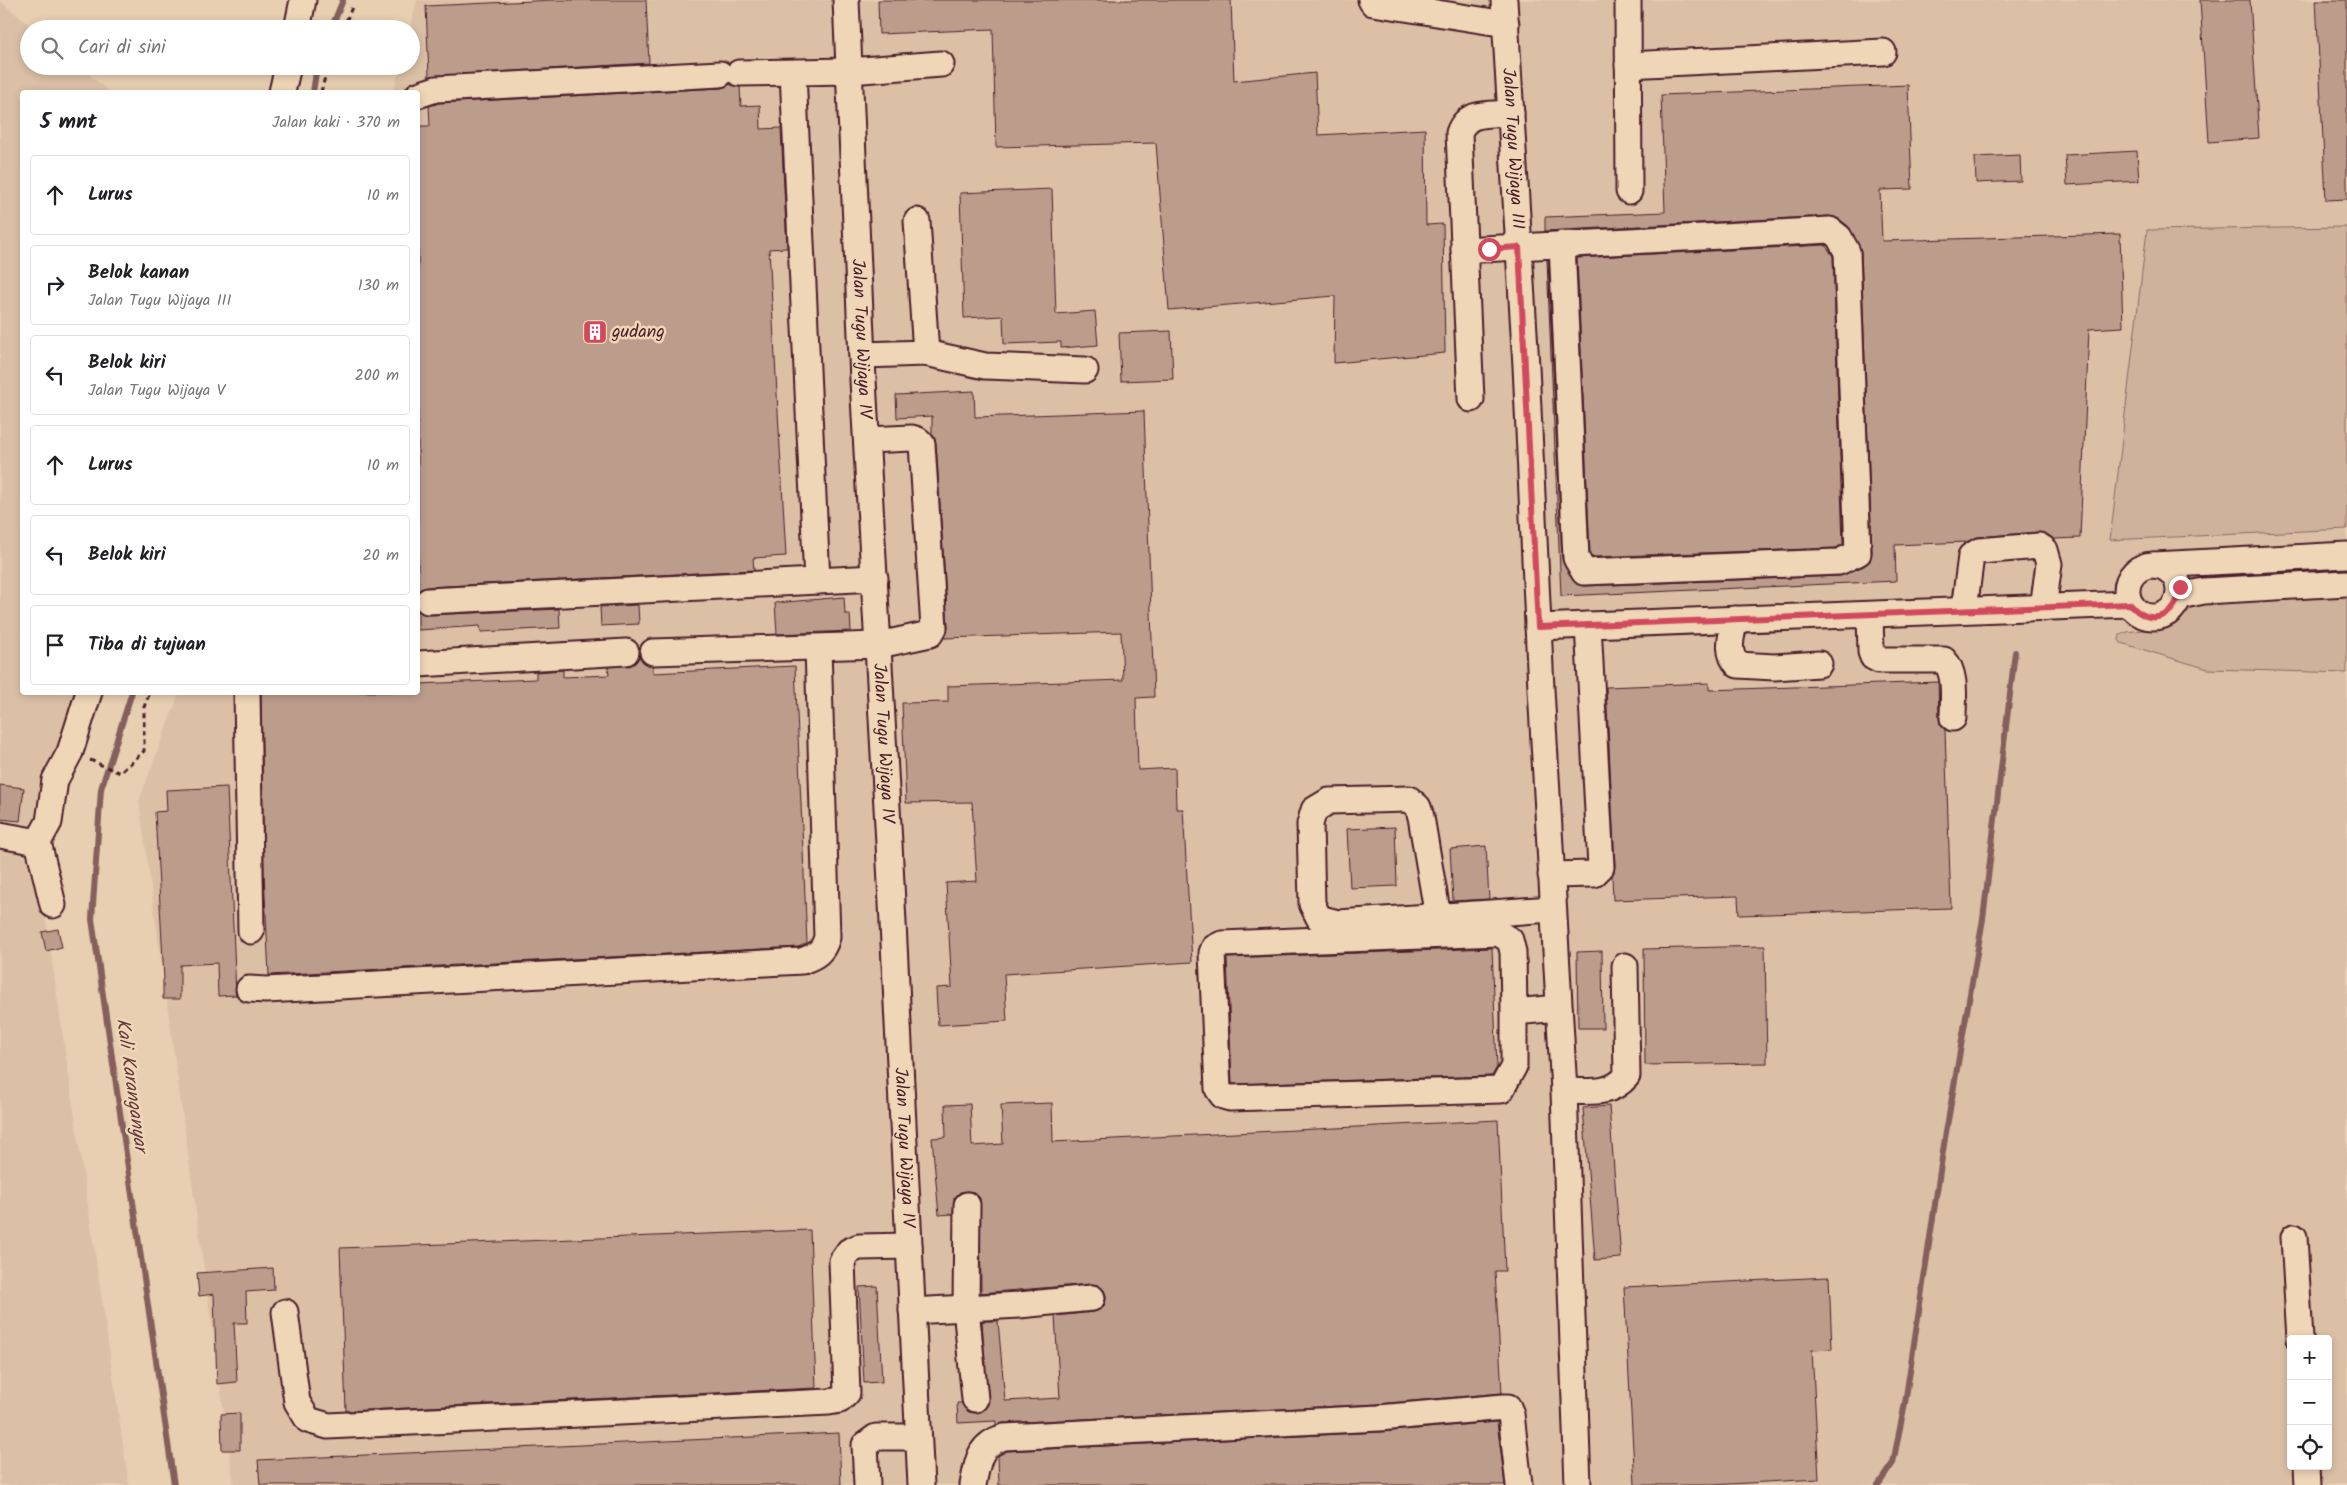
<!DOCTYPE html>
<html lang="id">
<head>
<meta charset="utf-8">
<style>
	:root { --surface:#fff; --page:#f2f2f2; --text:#202124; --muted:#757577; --line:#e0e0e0 }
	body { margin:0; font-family:Kalam,sans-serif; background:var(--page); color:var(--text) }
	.controls { position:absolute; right:15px; bottom:15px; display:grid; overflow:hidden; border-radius:5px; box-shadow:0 2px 8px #0003 }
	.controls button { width:45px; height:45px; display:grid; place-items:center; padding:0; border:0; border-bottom:1px solid var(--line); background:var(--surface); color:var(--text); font:25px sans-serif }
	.stop { position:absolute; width:15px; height:15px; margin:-11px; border:4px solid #d1495b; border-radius:50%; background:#fff }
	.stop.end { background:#d1495b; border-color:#fff; box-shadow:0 1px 5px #0008 }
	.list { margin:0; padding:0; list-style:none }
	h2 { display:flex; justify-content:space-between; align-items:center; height:65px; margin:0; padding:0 20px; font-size:21px }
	h2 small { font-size:16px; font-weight:400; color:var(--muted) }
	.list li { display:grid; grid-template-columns:32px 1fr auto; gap:15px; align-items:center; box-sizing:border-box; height:80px; margin:0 10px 10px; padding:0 10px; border:1px solid var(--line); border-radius:5px }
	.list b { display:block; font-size:19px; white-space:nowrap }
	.list p { margin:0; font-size:16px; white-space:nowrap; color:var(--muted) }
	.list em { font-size:16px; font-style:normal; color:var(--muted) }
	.icon { flex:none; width:28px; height:28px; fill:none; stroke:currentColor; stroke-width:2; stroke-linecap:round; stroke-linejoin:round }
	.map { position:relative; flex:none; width:2347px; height:1485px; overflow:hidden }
	.search { position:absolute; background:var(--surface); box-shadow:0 2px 8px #0003; left:20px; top:20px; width:400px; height:55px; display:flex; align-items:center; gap:12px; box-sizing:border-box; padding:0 18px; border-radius:28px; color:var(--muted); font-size:19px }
	.panel { position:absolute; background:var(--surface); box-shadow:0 2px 8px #0003; left:20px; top:90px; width:400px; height:605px; border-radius:5px }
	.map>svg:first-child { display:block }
</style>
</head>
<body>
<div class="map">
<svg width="2347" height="1485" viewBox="0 0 2347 1485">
	<rect width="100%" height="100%" fill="#e8cfb1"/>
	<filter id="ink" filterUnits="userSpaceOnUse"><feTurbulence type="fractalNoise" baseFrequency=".02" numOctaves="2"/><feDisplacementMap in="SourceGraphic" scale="10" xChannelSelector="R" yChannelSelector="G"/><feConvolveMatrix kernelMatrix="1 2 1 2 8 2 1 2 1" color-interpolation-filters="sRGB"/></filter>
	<g filter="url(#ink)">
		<path fill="#dbc0a6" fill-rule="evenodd" d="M417,0H2347V1485H234L139,801L179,693L418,692V92H393L400,66H411L410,29ZM2291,1339H2328V1466H2291Z
			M0,1L34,29H29V66H79L110,92H22V692L95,693L36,852L129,1485H0Z"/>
		<path fill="#ceb29c" stroke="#8c6864" d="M2347,227V529L2110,540L2147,230Z
			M2347,591V673L2208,669L2121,643L2119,640L2120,635C2127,631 2135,631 2143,630C2172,626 2182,620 2200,598Z"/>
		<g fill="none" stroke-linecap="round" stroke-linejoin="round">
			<path stroke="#845f5c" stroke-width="6" d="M331,29L343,0
				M313,92L317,66
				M132,692L101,789L92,919L174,1485
				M1878,1485L1893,1463L1905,1403L1945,1138L1983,919L2015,652"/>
		</g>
		<path fill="#bc9d8c" stroke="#4a1f2b" d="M553,0H646L649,63L429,76L426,6Z
			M878,0H1231L1234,81L1315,73L1318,135L1425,129L1426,225L1443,224L1445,353L1334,363L1335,296L1169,310L1156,143L996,147L993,29L879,34Z
			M2200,0H2250L2259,138L2209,142Z
			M2316,0H2347V199L2326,200Z
			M730,84L740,87L741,106L760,105L761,129L781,128L787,248L769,249L786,556L753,558L754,570L427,587L418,592V126H430L429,106L439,103L721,88Z
			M1908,85L1912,189L1880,190L1882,241L2120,234L2123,327L2089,329L2080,538L2054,539L2047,534L2038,532L1978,537L1966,542L1895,545L1896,581L1561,596L1547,260H1548L1562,559L1572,579L1577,584L1585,586L1840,576L1864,566L1870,561L1872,552L1861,251L1848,226L1839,219L1829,216L1545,231V217L1665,212L1661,95Z
			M2137,151L2139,181L2067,185L2065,155Z
			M2020,155L2021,181L1976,183L1975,157Z
			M1052,189L1056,314L1095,311L1098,345L1061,348V342L1004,344L1003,316L964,318L960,193Z
			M1825,245L1833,256L1843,544L1836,548L1592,557L1590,554L1577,258Z
			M1171,331L1173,379L1121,381L1119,333Z
			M974,391L975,417L1144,411L1154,697L1136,698L1138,770L1175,768L1176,809H1183L1192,962L1004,974L1007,1021L938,1025L936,988L952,987L946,883L977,881L972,802L906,803L902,703L948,702V686L1123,680L1121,632L945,638L948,627L936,443L932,434V416L897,418L896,395Z
			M844,597L845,614H850L851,631L777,634L775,603Z
			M638,605L639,624L601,626L600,607Z
			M559,609L560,628L481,632L480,626L418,630V610L429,615Z
			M640,656L646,664L653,666V673L795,666L807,943L799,947L269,975L264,875L261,692H418V684L536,679V672L563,670V677L609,675L608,667L633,664Z
			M1938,682L1939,718L1940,724L1945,730L1951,908L1739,915L1738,896L1613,900L1612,875L1615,866L1606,687L1709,683V690Z
			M0,785L24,788L20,821L0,819Z
			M227,787L236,995L218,996L217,963L180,965V999H163V980L164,979L155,812L167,811L166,790Z
			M1395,827L1397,886L1350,888L1347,829Z
			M1486,846L1489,899L1453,901L1450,849Z
			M58,929L62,947L46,951L42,932Z
			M1765,946L1767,1063L1645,1065L1644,949Z
			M1492,948L1497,1067L1492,1076L1232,1084L1227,958Z
			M1602,951L1603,1028H1578L1577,952Z
			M1052,1103L1053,1142L1498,1120L1505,1271H1495L1502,1393L1378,1404L1003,1423L996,1425V1421L958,1423L957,1403H962L969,1412L976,1413L984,1410L988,1404L982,1321H998L1005,1401L1060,1398L1055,1316L1094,1312L1101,1309L1105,1304L1106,1296L1104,1290L1098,1285L1091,1284L981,1293L980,1198L974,1192L967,1191L960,1192L954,1198L953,1214L939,1215L932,1138L946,1137L945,1105L970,1104L972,1146L1003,1144L1001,1105Z
			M1609,1106L1621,1258L1595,1260L1583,1108Z
			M810,1230L816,1388L346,1411L340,1248Z
			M273,1268L274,1290L246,1292L247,1323H234L237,1382L217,1384L214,1294L199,1296L197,1273Z
			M1829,1277L1832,1349L1812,1350L1819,1479L1712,1485H1635L1624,1287Z
			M877,1286L882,1382L864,1383L859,1287Z
			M240,1413V1450H222L221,1414Z
			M1497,1422L1505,1485H999L998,1456L1007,1451L1380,1432Z
			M839,1433L841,1485H260L258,1460Z"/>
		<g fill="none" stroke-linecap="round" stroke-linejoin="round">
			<defs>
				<g id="minor">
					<path id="s1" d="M846,0L863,380L889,843L921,1485"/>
					<path d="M1371,0L1373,3L1506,24"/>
					<path id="s2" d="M1504,0L1526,366L1541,689L1564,1091L1578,1485"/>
					<path d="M1628,0L1629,191"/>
					<path d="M297,29L303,0"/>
					<path d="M1628,65L1883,52"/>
					<path d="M739,73L849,71L941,64"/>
					<path d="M793,73L817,581"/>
					<path d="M282,92L288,66"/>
					<path d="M418,95L436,89L720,74"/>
					<path d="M1464,250L1830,230L1839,237L1847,252L1858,553L1839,562L1584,572L1576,558L1562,244"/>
					<path d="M926,353L985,366L1085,370"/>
					<path d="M862,355L926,353L917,221"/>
					<path d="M1471,399L1459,133C1467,110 1490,115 1511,113"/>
					<circle cx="2153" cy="591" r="26"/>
					<path d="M2154,565L2347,555"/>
					<path d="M2179,596L2204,591L2347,583"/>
					<path d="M428,601L875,578"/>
					<path d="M1964,610L1971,556L1979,551L2039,546L2045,550L2049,564L2043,608"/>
					<path d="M1870,615L1871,652L1873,657L1879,660H1944C1957,673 1953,700 1953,718"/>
					<path d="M1735,619C1732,635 1725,652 1738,665L1774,667L1819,664"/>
					<path d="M1538,627L2130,604"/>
					<path d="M653,652L879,645L930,634L934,628L922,444L918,440L912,438L867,440"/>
					<path d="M418,664L626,652"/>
					<path d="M247,692L251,931"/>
					<path d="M0,835L38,842"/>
					<path d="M1551,875L1594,874L1601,867L1588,625"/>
					<path d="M53,905L38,842L49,822L55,780L70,752L89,692"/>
					<path d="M1438,917L1421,817L1418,807L1409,799L1329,801L1314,810L1310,824L1312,904L1319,918L1338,923L1553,909"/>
					<path d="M249,989L266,990L802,961C816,956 823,952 827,937L818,648"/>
					<path d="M1514,1012L1513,952L1510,940L1498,933L1222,944L1214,948L1212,953L1218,1089L1223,1096L1230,1098L1501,1090L1514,1066V1012L1559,1008"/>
					<path d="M1564,1091C1588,1091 1610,1096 1627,1076L1625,966"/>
					<path d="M967,1205L966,1308L975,1399"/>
					<path d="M2294,1237L2300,1339"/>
					<path d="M912,1311L1019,1305L1092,1298"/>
					<path d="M285,1312L297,1402L308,1420L328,1426L829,1402L840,1400L847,1393L842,1261L849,1251L859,1247L909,1246"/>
					<path d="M2307,1466L2308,1485"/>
					<path d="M867,1485L865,1445L876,1437H918"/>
					<path d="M973,1485C978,1461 978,1445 1004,1437L1379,1418L1504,1407H1508L1511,1414L1519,1485"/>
				</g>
			</defs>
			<use href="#minor" stroke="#4a1f2b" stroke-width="29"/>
			<path stroke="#4a1f2b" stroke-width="3" stroke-dasharray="5 4" stroke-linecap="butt" d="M343,29L352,7
				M321,92L328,66
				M90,760L120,773L144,751V707L150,692"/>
			<use href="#minor" stroke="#efd6b7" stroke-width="25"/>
		</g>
	</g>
	<g fill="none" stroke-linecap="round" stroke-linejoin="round" filter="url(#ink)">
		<path stroke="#d1495b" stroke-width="6" d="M1489,249L1519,247L1538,627L2130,604C2149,628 2178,618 2180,587"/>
	</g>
	<defs>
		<symbol id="building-square" viewBox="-11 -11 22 22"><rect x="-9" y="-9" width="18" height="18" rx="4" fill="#d1495b" stroke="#efd6b7"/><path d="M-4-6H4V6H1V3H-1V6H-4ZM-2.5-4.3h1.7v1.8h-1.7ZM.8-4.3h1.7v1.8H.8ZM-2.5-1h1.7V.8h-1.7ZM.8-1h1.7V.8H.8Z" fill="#fff"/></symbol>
	</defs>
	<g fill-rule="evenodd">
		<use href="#building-square" x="581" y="318" width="28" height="28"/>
	</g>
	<g text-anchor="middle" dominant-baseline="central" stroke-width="5" stroke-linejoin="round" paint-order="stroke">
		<g font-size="18" fill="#4a1f2b" stroke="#efd6b7">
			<text stroke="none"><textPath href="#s2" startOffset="149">Jalan Tugu Wijaya III</textPath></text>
			<text stroke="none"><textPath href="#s1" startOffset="339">Jalan Tugu Wijaya IV</textPath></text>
			<text stroke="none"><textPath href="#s1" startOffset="744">Jalan Tugu Wijaya IV</textPath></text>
			<text stroke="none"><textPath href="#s1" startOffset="1149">Jalan Tugu Wijaya IV</textPath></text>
		</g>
		<g font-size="18" fill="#4a1f2b" stroke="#efd6b7" text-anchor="start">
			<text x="612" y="332">gudang</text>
		</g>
		<g font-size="19" font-style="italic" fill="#623a3f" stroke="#efd6b7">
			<text transform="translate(131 1085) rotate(82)">Kali Karanganyar</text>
		</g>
	</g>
</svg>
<div class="controls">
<button>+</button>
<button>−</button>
<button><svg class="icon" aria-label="locate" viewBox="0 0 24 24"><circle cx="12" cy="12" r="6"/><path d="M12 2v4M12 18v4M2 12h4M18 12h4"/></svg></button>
</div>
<div class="stop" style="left:1489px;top:249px"></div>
<div class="stop end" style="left:2180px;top:587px"></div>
<div class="search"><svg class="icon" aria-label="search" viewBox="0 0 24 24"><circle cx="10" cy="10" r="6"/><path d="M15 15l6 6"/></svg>Cari di sini</div>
<section class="panel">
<h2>5 mnt<small>Jalan kaki · 370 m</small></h2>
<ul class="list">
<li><svg class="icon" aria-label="ahead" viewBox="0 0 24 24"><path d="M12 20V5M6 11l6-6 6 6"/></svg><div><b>Lurus</b></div><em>10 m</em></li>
<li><svg class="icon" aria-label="right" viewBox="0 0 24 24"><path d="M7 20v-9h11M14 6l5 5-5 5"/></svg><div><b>Belok kanan</b><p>Jalan Tugu Wijaya III</p></div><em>130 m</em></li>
<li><svg class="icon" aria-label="left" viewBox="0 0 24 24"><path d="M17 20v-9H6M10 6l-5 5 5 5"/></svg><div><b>Belok kiri</b><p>Jalan Tugu Wijaya V</p></div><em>200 m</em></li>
<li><svg class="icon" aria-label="ahead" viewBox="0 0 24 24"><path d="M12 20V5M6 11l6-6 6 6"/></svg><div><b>Lurus</b></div><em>10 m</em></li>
<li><svg class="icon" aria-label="left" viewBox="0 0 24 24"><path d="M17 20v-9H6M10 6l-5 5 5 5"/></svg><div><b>Belok kiri</b></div><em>20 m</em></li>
<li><svg class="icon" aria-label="arrive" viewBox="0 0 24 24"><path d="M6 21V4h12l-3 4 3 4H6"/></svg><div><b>Tiba di tujuan</b></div></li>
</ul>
</section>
</div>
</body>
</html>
